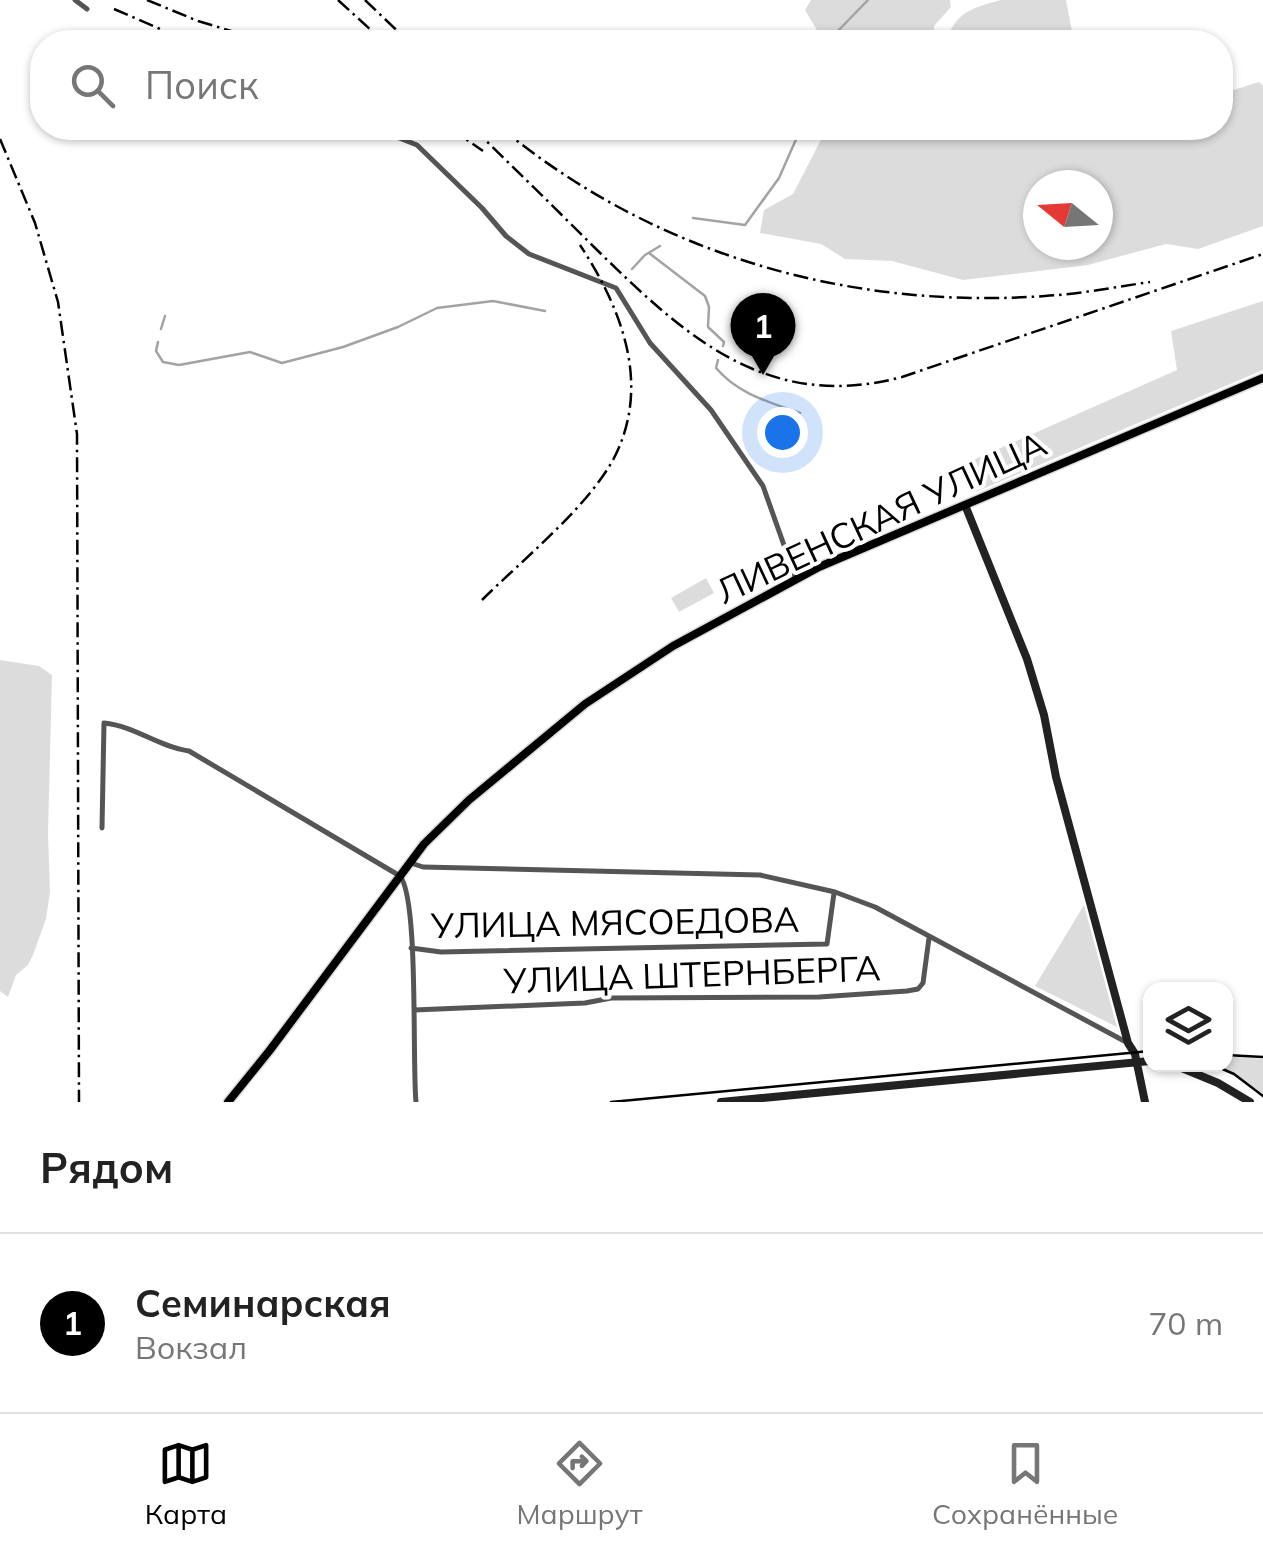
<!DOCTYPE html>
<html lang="ru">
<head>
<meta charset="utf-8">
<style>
	:root { --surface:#fff; --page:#f6f6f6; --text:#222; --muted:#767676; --line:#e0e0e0; --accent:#000 }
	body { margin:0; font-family:Mulish,sans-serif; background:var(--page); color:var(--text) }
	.controls { position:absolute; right:30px; bottom:30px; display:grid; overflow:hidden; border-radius:20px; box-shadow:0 2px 8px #0004 }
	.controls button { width:90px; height:90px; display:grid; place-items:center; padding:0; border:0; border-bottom:2px solid var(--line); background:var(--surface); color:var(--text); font:50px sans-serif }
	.compass { position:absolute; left:1023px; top:170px; width:90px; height:90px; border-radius:50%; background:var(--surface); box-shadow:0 2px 8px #0004; rotate:288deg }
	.you { position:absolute; left:782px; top:432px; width:35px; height:35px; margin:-25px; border:8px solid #fff; border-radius:50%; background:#1a73e8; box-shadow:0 0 0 15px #1a73e833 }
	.badge { display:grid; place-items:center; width:65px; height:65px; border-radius:50%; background:var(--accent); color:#fff; font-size:32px; font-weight:700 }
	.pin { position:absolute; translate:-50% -82px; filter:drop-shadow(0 2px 5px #0008) }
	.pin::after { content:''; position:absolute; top:52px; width:35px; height:30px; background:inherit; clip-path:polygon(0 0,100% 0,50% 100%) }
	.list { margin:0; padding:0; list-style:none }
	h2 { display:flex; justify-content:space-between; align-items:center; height:130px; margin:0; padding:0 40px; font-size:42px }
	h2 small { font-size:32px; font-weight:400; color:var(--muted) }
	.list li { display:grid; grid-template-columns:65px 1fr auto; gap:30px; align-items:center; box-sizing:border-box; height:180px; padding:0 40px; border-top:2px solid var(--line) }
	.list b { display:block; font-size:38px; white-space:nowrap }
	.list p { margin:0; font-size:32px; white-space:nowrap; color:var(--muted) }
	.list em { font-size:32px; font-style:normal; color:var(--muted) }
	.icon { flex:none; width:55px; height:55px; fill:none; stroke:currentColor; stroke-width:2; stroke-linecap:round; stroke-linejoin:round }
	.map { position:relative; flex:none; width:1263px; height:1102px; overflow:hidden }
	.search { position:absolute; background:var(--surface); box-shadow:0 2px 8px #0004; left:30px; right:30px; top:30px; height:110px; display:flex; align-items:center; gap:25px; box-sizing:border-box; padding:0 35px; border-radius:40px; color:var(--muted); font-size:38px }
	.sheet { height:310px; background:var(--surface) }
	nav { display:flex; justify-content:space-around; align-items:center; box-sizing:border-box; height:140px; border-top:2px solid var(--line); background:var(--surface); font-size:28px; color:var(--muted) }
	nav a { display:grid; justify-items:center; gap:5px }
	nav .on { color:var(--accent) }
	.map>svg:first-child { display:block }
</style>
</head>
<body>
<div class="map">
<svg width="1263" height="1102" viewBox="0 0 1263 1102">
	<rect width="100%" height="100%" fill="#fff"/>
	<path fill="#dcdcdc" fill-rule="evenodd" d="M811,0H950L951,7L934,26V42H824L805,10Z
		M1001,0H1066L1074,42H946C955,12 972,8 1001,0Z
		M1259,82L1263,86V226L1198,249L1166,244L1088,265L963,280L892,261L845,259L821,244L760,233L764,210L793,194L827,128H1220L1221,94ZM1038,185H1098V245H1038Z
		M1263,301V370L973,493L962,465L1177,370L1171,331Z
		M706,578L714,593L679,612L671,598Z
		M0,660L39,666L52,675L48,834L50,892L46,919L33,955L28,965L16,975L8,997L0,991Z
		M1084,905L1117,1027L1035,986Z
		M1226,1056L1263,1059V1094L1234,1073L1216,1065L1226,1064Z"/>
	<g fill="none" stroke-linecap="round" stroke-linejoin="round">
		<path stroke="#a3a3a3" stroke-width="2.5" d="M831,42L833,36L868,0
			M693,218L745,225L779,178L801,128
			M649,253L705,296L709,307L708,327L724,342L723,346
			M632,269L645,255L660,246
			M161,329L165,316
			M158,342L156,351L163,362L179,365L250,352L282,363L343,347L398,327L437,308L493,301L545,311
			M718,360L716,368C738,394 769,402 800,413"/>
		<defs>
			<path id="primary" d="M228,1102L270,1050L424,844L469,800L585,704L673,646L819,567L1263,378"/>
		</defs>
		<use href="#primary" stroke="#dbdbdb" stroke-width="11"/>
		<path stroke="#555" stroke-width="5" d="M75,0L87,9
			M374,128L417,145L482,208L506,236L529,254L616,288L650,343L711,410L763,486L796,579
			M102,828L104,723C135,726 159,747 189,751L400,876C419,899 412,1061 416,1102
			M411,863L423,867L760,875L835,892L875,907L1126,1042
			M411,948L441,952L827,944L834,893
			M414,1010L585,1003L611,998L819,997L907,991L918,989L923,983L929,938"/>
		<path stroke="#222" stroke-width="8" d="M965,505L1027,659L1044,715L1056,777L1128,1043L1135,1054L1145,1102
			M1172,1064L1218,1083L1250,1102
			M721,1102L1150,1061"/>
		<use href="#primary" stroke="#000" stroke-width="8"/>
		<path stroke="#000" stroke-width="2.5" d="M1226,1055L1263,1057
			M1211,1064L1234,1074L1263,1096
			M611,1102L1150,1051"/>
		<path stroke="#000" stroke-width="2.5" stroke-dasharray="15 5 2.5 5" stroke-linecap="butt" d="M147,0L198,21L268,42
			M338,0L384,42
			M365,0L409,42
			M114,9L190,42
			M450,128L483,151
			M473,128C513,167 554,207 594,247C684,335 766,413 902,377L1263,254
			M501,128C654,254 848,310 1045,296C1080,294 1115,287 1150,282
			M0,139L35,223L58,302L77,434L79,1102
			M482,600C522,560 592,504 616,454C651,381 620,306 580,245"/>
	</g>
	<g text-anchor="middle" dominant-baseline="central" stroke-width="8" stroke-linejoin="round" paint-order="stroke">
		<g font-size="35" fill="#000" stroke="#fff">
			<text transform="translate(881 517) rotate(-25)">ЛИВЕНСКАЯ УЛИЦА</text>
			<text transform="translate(615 922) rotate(-1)">УЛИЦА МЯСОЕДОВА</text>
			<text transform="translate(692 974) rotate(-2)">УЛИЦА ШТЕРНБЕРГА</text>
		</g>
	</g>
</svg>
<div class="controls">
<button><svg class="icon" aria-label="layers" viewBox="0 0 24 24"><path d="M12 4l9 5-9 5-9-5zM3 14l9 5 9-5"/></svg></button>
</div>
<svg class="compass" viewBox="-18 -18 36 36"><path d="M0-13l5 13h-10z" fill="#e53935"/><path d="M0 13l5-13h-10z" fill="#767676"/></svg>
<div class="you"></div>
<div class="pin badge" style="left:763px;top:375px">1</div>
<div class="search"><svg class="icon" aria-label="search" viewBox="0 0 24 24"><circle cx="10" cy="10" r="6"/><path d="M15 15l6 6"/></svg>Поиск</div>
</div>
<section class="sheet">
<h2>Рядом<small></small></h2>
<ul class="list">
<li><span class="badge">1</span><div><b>Семинарская</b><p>Вокзал</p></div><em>70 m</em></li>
</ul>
</section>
<nav>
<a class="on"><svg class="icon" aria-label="map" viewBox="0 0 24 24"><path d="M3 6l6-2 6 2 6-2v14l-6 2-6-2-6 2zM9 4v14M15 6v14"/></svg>Карта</a>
<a><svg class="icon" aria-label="directions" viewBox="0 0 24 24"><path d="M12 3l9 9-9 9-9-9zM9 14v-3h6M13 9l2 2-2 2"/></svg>Маршрут</a>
<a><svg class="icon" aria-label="saved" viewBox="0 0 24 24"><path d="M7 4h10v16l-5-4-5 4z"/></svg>Сохранённые</a>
</nav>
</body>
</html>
